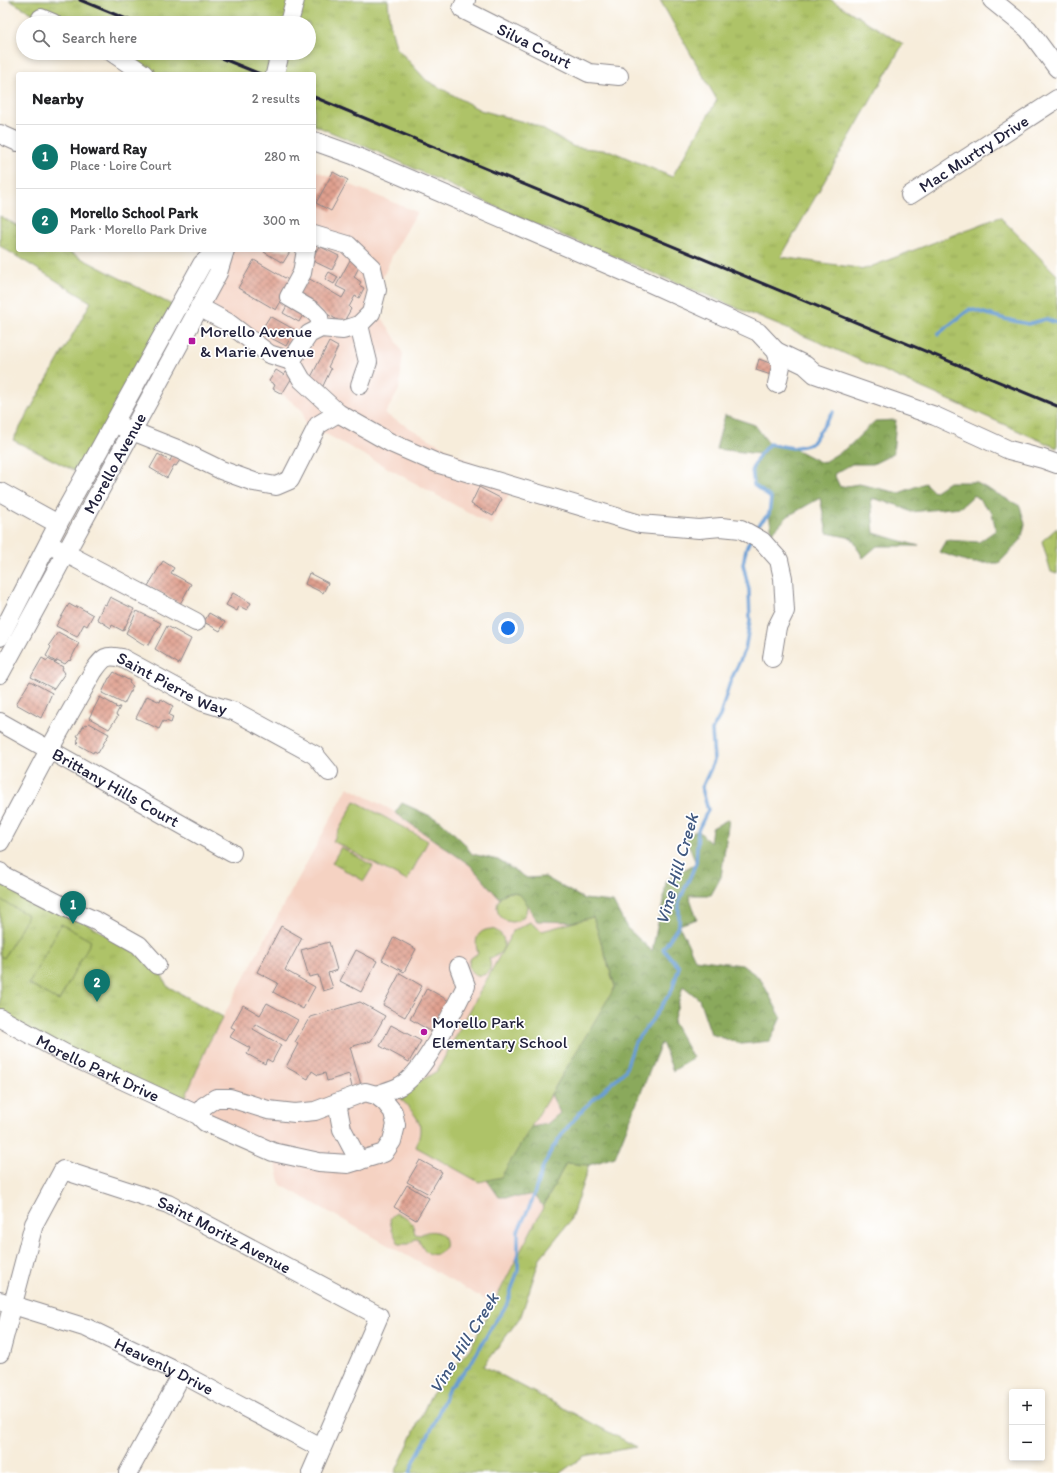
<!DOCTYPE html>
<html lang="en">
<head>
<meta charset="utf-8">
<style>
	:root { --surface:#fff; --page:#f2f2f2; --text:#202124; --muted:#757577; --line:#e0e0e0; --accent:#0f766e }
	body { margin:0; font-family:Itim,sans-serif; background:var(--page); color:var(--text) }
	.controls { position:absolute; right:12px; bottom:12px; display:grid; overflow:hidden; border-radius:4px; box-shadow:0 2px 6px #0003 }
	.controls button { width:36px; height:36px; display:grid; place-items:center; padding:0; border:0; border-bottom:1px solid var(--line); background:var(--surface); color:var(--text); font:20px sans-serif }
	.you { position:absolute; left:508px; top:628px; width:14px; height:14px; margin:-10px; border:3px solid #fff; border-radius:50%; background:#1a73e8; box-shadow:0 0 0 6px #1a73e833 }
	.badge { display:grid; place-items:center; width:26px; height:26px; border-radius:50%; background:var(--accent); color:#fff; font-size:13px; font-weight:700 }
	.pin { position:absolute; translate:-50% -33px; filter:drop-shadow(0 1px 2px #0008) }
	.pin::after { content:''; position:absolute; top:21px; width:14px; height:12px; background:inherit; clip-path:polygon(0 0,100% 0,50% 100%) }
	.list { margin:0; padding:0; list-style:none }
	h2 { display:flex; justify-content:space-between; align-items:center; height:52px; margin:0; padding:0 16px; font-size:17px }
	h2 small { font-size:13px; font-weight:400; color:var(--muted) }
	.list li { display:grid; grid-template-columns:26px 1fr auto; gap:12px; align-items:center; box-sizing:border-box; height:64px; padding:0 16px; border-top:1px solid var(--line) }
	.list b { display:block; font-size:15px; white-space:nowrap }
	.list p { margin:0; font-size:13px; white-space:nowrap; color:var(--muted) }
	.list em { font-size:13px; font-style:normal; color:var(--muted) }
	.icon { flex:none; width:22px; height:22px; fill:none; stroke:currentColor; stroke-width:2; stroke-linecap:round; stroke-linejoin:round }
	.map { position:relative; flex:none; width:1057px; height:1473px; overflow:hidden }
	.search { position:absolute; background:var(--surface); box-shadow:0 2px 6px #0003; left:16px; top:16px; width:300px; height:44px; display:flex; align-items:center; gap:10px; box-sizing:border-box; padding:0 14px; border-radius:22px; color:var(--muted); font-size:15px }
	.panel { position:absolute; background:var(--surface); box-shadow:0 2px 6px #0003; left:16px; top:72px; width:300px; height:180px; border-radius:4px }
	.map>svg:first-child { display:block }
</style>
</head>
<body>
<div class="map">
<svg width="1057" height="1473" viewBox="0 0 1057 1473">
	<defs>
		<pattern id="grass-tufts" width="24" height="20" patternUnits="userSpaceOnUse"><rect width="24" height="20" fill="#aec367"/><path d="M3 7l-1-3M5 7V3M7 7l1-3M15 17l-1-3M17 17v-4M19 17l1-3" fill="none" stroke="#95a75a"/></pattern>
		<pattern id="forest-crowns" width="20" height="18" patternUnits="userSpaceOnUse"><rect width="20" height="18" fill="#8aa95c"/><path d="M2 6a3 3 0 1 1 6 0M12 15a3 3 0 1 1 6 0" fill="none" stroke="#70894d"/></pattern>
		<pattern id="building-cross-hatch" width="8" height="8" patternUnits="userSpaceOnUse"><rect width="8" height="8" fill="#e0a08f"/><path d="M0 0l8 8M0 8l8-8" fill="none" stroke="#b58276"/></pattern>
	</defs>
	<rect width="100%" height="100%" fill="#fff"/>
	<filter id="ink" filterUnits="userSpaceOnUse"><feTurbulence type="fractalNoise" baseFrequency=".025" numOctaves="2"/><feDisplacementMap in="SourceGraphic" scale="8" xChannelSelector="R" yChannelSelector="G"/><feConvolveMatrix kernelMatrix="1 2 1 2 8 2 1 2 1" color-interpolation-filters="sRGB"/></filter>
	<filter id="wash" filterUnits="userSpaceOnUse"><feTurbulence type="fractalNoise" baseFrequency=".012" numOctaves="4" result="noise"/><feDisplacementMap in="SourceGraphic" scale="16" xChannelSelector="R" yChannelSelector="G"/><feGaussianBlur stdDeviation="0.9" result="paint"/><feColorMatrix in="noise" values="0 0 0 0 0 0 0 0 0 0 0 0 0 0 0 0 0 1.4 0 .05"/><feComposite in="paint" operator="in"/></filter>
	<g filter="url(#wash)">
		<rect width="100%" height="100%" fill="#f7eddb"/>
		<path fill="#f5d2c2" d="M314,170L417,212L393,254L377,291L379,313L395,338L403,354L399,390L385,414L514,487L491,525L324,433L307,436L303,411L282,394L273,389L275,385L269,381L276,370L277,364L194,317L225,250H314Z
			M348,787L593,917L670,961L493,1304L281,1185L273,1152L181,1108L207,1046Z"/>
		<path fill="url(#grass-tufts)" stroke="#687251" d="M9,0H388L390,23L396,47L426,80L480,110L535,125L574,147L611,151L672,177L717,100L660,0H831L903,44L781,257L865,269L1000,217L1057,275V448L821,343L514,215L387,156L314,125V74H144L113,53H309V23H53L41,18Z
			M0,216L18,226V250H65L178,308L85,476L13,440L91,302L0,246Z
			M1057,528V574L1051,572L1042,541Z
			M341,847L373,866L364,881L332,863Z
			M0,872L157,965L167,986L223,1017L207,1046L181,1108L0,1018Z
			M497 907a15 15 0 1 1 30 0a15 15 0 1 1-30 0Z
			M491,929C509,932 508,956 489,958C498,983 460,979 471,958L478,953C474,942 476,930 491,929Z
			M566,1163L589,1165L570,1221L540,1258L521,1316L484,1366L637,1447L584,1456L560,1473H395L430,1397L471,1347Z
			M397,1213C410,1219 412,1220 415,1234L420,1235C430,1228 448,1231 445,1247C433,1262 424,1252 418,1239H415L409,1244H399L392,1230L390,1219L393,1215Z"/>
		<path fill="url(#forest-crowns)" stroke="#56664c" d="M725,415L755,425L769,444L793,448L822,463L847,448L875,421L896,420L893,454L873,464H852L834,474L840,487L859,484L899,493L925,483L934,492L949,482H975L1020,506L1025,524L1021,540L999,563H972L939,552L946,540L979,542L996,530L992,513L974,495L961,507L911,512L897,505L871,498L874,533L919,546H877L863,558L852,538L827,533L820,498L788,516L772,533L769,514L771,498L754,485L752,469L760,454L716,449Z
			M402,803L441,821L463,842L472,854L498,860L527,878L545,877L584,899L613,902L627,928L652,951L658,923L664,899L666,880L696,863L685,837L698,830L710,843L712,828L729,819L721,877L711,895H689L697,919L679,925L695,959L742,965L760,978L781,1017L770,1041L741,1044L711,1034L699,999L683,986L673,1022L693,1058L673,1071L663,1045L661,1043L615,1157L589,1165L566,1163L543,1207L534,1194L518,1197H499L487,1180L501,1177L531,1127L547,1124L560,1113L551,1094L615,986L593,917L575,922L537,921C528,908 519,879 499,898L470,865L395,813Z"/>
		<path fill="#aec367" stroke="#687251" d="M355,801L428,841L407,881L333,841Z
			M1,900L28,915L4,958L0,956V903Z
			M593,917L615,987L501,1177L479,1182L416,1147C426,1120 416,1118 400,1097L402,1092L437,1071L513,931L530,922L542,931Z
			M61,924L91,941L59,1001L29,984Z"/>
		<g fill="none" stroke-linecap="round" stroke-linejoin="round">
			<path stroke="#679dd4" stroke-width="3.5" d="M938,334L970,309L1005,319L1028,324L1046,319L1057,323
				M754,531L758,525L769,514L771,498L754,485L752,469L760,454L769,444L793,448L811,444L833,412
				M410,1473L415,1459L431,1430L449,1388L470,1365L492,1326L506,1306L518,1270V1231L532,1201L542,1169L552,1149L566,1129L584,1108L625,1071L635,1042L652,1020L672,990L679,967L663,949L679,925V902L696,863L698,830L708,810L702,788L714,761L712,730L720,716L730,682L745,650L750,621L749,590L743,564L746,549L750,540"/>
		</g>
		<g id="blocks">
			<path fill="url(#building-cross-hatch)" d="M333,172L348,180L331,211L316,203Z
				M319,246L339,256L332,270L311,260Z
				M265,250H291L283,263L264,252Z
				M254,260L292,282L276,310L238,288Z
				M350,260L360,265L354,277L361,282L359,285L364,288L359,298L355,296L349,307L351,309L343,323L297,297L308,278L342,298L346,291L336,286Z
				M329,272L338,277L334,284L325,279Z
				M289,302L305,311L299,322L283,313Z
				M270,316L295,330L286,346L260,332Z
				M329,342L338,347L328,367L331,369L322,388L309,381Z
				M759,359L775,365L771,375L756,370Z
				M276,370L284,375L286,372L293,376L282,394L273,389L275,385L269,381Z
				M158,454L170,461L172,456L180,460L176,466L174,465L167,478L150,468Z
				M479,487L502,499L493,516L471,504Z
				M163,561L174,568L171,573L191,584L180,604L148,586Z
				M309,573L328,583L323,593L305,584Z
				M233,593L251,603L247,610L239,606L237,611L226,605Z
				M110,597L134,609L123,631L112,625L111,628L97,619L104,604L106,605Z
				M69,604L76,608L77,606L93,615L87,626L84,624L77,637L56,626Z
				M137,611L161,623L149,645L143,644L126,633Z
				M209,613L225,622L220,631L204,622Z
				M167,626L191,639L179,664L155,649Z
				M58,632L79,643L70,661L69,660L65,664L57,660L56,662L46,656L51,647L49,645Z
				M42,658L47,661L48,659L63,667L62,669L65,673L54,689L31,677Z
				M114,672L130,681L129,683L133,686L124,704L102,693L109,678H110Z
				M30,681L52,693L41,718L16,704Z
				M147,696L160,702L161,699L173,706L169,715L173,717L171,723L166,721L165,722L163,721L159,729L136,718Z
				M100,697L116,706L115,707L118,708L119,707H120L116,715L118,716L109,729L89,718Z
				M89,723L109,734L98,753L94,751L93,753L77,744L79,742L77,741L79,737L77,736L85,724L87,725Z
				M281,926L302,938L285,970L315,987L303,1009L273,992L278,983L257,972Z
				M394,937L416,949L404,972L382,960Z
				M329,942L337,970L328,973L333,988L323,991L318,975L309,977L301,950Z
				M356,950L377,961L361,992L340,981Z
				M400,973L422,986L405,1017L383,1005Z
				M427,988L449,1001L432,1032L410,1019Z
				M360,1002L385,1016L371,1041L350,1047L361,1085L352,1087L349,1074L327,1081L325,1073L318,1075L312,1071L308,1079L286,1067L298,1044L295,1042L310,1017Z
				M267,1003L298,1020L286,1041L255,1024L253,1029L281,1045L272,1062L267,1059L265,1064L247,1054L250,1048L230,1037L235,1029L231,1027L243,1005L260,1015Z
				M391,1025L421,1041L409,1062L380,1046Z
				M420,1160L442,1172L429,1194L407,1182Z
				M407,1185L429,1198L416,1220L394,1207Z"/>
		</g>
	</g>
	<g filter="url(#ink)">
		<use href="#blocks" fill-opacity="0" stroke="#8c888b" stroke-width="1"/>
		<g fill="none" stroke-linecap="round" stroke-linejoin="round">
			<defs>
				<g id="minor">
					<path id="s1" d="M466,0L462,9L589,73L619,76"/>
					<path d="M992,0L1028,29L1057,68"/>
					<path d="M41,18L53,23"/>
					<path d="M289,23L295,0"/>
					<path d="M113,53L144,74"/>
					<path d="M275,74L280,53"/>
					<path d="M0,134L18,142"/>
					<path d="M314,141L353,155L639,278L758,332L776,351L781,366L777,384"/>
					<path id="s2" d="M910,195L1057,99"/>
					<path d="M306,250L302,273L289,297L313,311L319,317L321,328"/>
					<path d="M199,307L227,322L269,354L291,361L302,380L338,413L391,443L439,464L640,524L699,529L721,527L741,529L762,541L779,560L783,578L785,611L777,627L772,658"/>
					<path d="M359,325L368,362L360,385"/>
					<path d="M776,351L805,365L815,374L935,416L1009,450L1043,459L1057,464"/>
					<path d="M291,361L309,334L321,328L343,330L359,325L371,313L377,290L372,268L348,245L314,235"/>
					<path d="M122,427L180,450L221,470L254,482L276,486L290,480L318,425L338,413"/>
					<path d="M0,492L58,524"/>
					<path d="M56,548L196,622"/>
					<path d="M0,637L58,524L202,264L217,250"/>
					<path id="s3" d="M0,674L218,273L225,250"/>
					<path id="s4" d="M0,722L232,853"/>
					<path id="s5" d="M0,842L49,750L93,672C103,658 105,654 122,658L203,702L236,712L315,755L329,772"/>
					<path d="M0,872L2,875L71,910L98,922L139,945L157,965"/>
					<path id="s6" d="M0,1018L64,1053L198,1115L205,1122L273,1152L319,1162L348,1164L384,1153L392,1141L396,1125L393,1112L385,1102L376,1095L365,1092L315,1111L295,1113L268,1110L230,1098H216L204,1106L198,1115"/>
					<path d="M376,1095C384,1092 393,1090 400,1086C425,1073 452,1012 466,986L459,967"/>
					<path d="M337,1103L342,1129L359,1161"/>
					<path id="s7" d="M0,1301L87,1328L182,1374L321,1448"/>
					<path id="s8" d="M0,1353L34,1224L63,1170L168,1204L379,1316L311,1473"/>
					<path d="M128,1473L182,1374"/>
				</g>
			</defs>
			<use href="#minor" stroke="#8c888b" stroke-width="20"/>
			<use href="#minor" stroke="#fff" stroke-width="18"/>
			<path stroke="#22223b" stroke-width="3" d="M80,0L136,23
				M209,53L260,74
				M314,97L1057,406"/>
		</g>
	</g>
	<g fill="#b5179e" stroke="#fff" stroke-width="1.5">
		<rect x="188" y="337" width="8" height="8" rx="2"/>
		<circle cx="424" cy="1032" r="4"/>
	</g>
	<g text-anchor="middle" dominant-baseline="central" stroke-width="3.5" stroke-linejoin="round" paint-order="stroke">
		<g font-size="17" fill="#22223b" stroke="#fff">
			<text stroke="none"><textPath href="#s1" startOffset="91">Silva Court</textPath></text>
			<text stroke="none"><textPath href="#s2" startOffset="76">Mac Murtry Drive</textPath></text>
			<text stroke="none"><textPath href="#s3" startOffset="240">Morello Avenue</textPath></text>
			<text stroke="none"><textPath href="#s5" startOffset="286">Saint Pierre Way</textPath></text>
			<text stroke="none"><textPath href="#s4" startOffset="133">Brittany Hills Court</textPath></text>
			<text stroke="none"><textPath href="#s6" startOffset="110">Morello Park Drive</textPath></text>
			<text stroke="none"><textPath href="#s8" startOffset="369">Saint Moritz Avenue</textPath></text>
			<text stroke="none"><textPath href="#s7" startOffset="177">Heavenly Drive</textPath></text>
		</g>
		<g font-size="17" fill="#22223b" stroke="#fff" text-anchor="start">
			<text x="200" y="331">Morello Avenue<tspan x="200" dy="20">&amp; Marie Avenue</tspan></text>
			<text x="432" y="1022">Morello Park<tspan x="432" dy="20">Elementary School</tspan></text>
		</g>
		<g font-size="18" font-style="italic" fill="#415980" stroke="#fff">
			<text transform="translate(677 869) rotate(-74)">Vine Hill Creek</text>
			<text transform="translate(464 1343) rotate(-58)">Vine Hill Creek</text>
		</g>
	</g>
</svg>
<div class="controls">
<button>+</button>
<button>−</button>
</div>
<div class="you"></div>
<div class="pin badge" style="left:73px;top:924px">1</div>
<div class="pin badge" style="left:97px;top:1002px">2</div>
<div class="search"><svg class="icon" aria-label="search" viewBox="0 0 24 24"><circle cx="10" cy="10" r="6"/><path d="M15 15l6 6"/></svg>Search here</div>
<section class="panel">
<h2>Nearby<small>2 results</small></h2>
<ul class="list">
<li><span class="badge">1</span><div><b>Howard Ray</b><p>Place · Loire Court</p></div><em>280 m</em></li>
<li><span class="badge">2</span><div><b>Morello School Park</b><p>Park · Morello Park Drive</p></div><em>300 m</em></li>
</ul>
</section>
</div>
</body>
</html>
